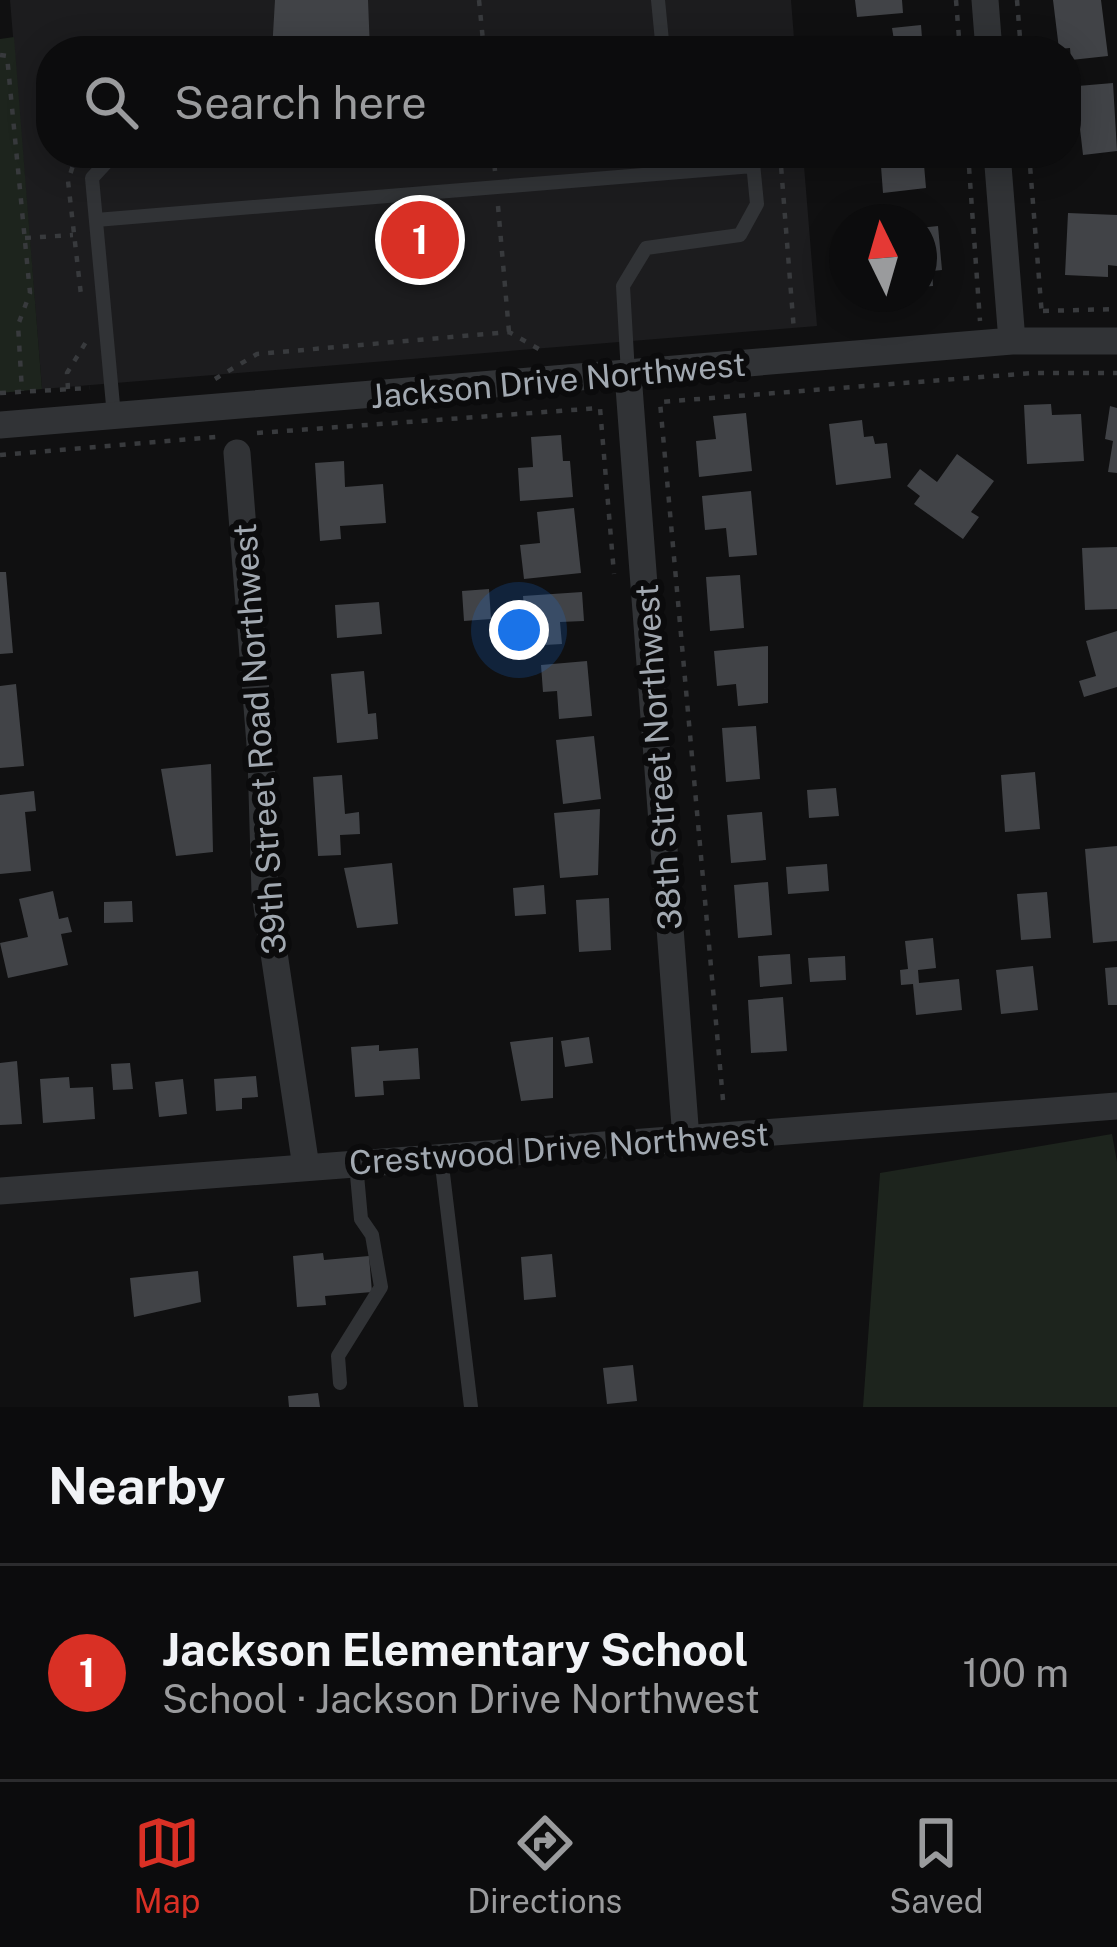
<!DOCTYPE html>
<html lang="en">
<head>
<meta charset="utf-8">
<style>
	:root { --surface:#0c0c0d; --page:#151516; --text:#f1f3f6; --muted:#9a9b9d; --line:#2c2c2e; --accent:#d93025 }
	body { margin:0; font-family:"Public Sans",sans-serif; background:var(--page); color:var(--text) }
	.compass { position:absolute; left:829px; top:204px; width:108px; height:108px; border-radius:50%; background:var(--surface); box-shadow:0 6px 30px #0003; rotate:355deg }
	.you { position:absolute; left:519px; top:630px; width:42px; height:42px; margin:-30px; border:9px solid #fff; border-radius:50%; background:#1a73e8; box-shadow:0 0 0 18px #1a73e833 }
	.badge { display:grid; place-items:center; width:78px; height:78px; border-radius:50%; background:var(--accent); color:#fff; font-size:39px; font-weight:700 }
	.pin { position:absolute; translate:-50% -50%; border:6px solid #fff; box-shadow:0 3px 12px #0006 }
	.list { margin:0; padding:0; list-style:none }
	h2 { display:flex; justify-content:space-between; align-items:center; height:156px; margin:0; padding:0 48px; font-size:51px }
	h2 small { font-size:39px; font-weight:400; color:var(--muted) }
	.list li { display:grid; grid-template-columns:78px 1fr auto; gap:36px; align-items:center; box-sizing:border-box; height:216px; padding:0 48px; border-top:3px solid var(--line) }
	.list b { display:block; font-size:45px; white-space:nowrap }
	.list p { margin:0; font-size:39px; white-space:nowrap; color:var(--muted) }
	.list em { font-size:39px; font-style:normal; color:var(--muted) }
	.icon { flex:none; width:66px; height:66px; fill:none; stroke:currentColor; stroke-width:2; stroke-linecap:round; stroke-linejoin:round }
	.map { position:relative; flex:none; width:1117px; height:1407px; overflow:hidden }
	.search { position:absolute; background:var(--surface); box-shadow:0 6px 30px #0003; left:36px; right:36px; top:36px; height:132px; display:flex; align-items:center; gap:30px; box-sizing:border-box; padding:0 42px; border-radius:48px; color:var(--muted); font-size:45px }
	.sheet { height:372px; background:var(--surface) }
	nav { display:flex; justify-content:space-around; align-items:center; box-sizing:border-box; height:168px; border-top:3px solid var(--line); background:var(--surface); font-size:33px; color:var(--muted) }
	nav a { display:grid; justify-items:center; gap:6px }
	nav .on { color:var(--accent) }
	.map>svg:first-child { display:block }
</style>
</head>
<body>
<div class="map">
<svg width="1117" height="1407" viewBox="0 0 1117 1407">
	<rect width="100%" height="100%" fill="#101011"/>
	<path fill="#1c1c1e" d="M10,0H791L795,51H51V153H803L817,326L42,389Z"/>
	<path fill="#1d241d" d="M14,37L42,389L0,393V39Z
		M1112,1134L1117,1162V1407H863L880,1173Z"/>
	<path fill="#414347" d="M275,0H368L370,51H272Z
		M855,0H902L903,13L857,17Z
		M1053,0H1101L1108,56L1071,60L1070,48L1059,49Z
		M921,25L923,51H870L869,42L894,40L892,28Z
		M1113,83L1117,151L1083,155L1079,120L1066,121V87Z
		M880,153H923L926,188L883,193Z
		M1068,213L1117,215V266L1108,265V277L1065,275Z
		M938,226L942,270L932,271L933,286L919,287V228Z
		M1051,404L1052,415L1081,414L1084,461L1027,464L1024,405Z
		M1110,406L1117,408V473L1108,472L1113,441L1105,439Z
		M746,413L752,471L699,477L696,441L716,439L713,416Z
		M862,420L864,437L873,436L875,444L887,443L891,478L836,485L829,424Z
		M561,435L563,461H570L573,497L520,501L518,468L533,467L531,437Z
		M957,454L994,481L971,512L979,517L963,539L914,504L920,496L907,486L920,469L937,482Z
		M344,461L345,487L383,484L386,523L340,526L341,539L320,541L315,463Z
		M751,491L757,555L729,557L726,528L705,530L702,496Z
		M574,508L581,573L524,579L520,545L540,543L537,512Z
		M1117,547V609L1085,610L1082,548Z
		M0,572H6L13,653L0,654Z
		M740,575L744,628L710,631L706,577Z
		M489,589L491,619L464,621L462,591Z
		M582,592L584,621L560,622L562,644L527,646L523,596Z
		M379,602L382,634L337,638L335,605Z
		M1117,631V687L1084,697L1079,681L1096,676L1086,641Z
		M768,646V703L738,706L736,684L717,686L714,651Z
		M587,661L592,716L559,719L557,691L543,692L541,665Z
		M364,671L368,714L376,713L378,739L337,743L331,674Z
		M16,684L24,766L0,768V686Z
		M756,726L760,779L726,782L722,728Z
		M594,736L601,799L563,804L556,740Z
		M211,764L213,852L176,856L161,769Z
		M1035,772L1040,829L1005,832L1001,775Z
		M342,775L345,814L359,812L360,834L340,835L341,855L318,856L313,777Z
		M836,788L839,816L809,818L807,790Z
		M34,791L36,811L25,812L31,871L0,874V795Z
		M600,809L598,875L560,878L554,813Z
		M762,812L766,860L731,863L727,815Z
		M1117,846V941L1093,943L1085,849Z
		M392,863L398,924L357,928L344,868Z
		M827,864L829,891L788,894L786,867Z
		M768,882L772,935L738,938L734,885Z
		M544,885L546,914L515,916L513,888Z
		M53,891L59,919L68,917L72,932L61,934L68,965L8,978L0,943L28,937L19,899Z
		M1047,892L1051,938L1021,940L1017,894Z
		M609,898L611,950L579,952L576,900Z
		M132,901L133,922L104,923V902Z
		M933,938L936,968L918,970L919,983L959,979L962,1010L916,1015L913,984L901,985L900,970L908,969L905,941Z
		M790,954L792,984L760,987L758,956Z
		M845,956L846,980L810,982L808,958Z
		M1033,966L1038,1010L1001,1014L996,970Z
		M1117,967V1005H1108L1105,968Z
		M783,997L787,1051L751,1053L748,1000Z
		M553,1037V1098L521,1101L510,1042Z
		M589,1037L593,1063L565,1067L561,1041Z
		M379,1045V1051L418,1048L420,1079L383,1081L384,1095L355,1097L351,1047Z
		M17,1061L22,1124L0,1125V1063Z
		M130,1063L133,1089L113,1090L111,1064Z
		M256,1076L258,1097L242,1098V1109L216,1111L214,1079Z
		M69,1077L70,1088L93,1087L95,1119L43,1123L40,1079Z
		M183,1079L187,1114L159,1117L155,1082Z
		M323,1253L324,1260L369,1256L372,1292L325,1296L326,1305L297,1307L293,1256Z
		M552,1254L556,1297L524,1300L521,1257Z
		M198,1271L201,1302L134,1317L130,1278Z
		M633,1365L637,1401L607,1404L603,1368Z
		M318,1393L320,1407H289L288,1396Z"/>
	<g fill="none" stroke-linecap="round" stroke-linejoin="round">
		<path stroke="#383a3d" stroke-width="4.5" stroke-dasharray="6 9" stroke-linecap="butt" d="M479,0L484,51
			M956,0L960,51
			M1017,0L1021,51
			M0,55L7,56L30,293L18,325L22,391
			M77,153L68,181L81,295
			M493,153L495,171
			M780,153L794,331
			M968,153L980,321
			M1029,153L1042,316
			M498,206L509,332
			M25,238L73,235
			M1043,311L1117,309
			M215,379L257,354L509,332L544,352
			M68,389L67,373L86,342
			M0,393L90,388
			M257,433L600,408L614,574
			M0,455L216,437
			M723,1100L660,402L1033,373H1117"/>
		<path stroke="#313336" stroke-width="14" d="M658,0L663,51
			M96,220L753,166
			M628,374L623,286L646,248L740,235L757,204L752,153
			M114,416L92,178L115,153
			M441,1157L471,1407
			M340,1383L338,1356L381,1287L372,1235L361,1219L356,1164"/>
		<path stroke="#313336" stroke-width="27" d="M985,0L989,51
			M997,153L1012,341
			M628,374L686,1139
			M0,425L1012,341H1117
			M237,453L261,757L265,893L306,1167
			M0,1191L1117,1106"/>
	</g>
	<g text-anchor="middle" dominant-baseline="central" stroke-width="12" stroke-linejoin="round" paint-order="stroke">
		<g font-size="33" fill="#a2a9b1" stroke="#0b0b0c">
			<text transform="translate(558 380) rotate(-5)">Jackson Drive Northwest</text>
			<text transform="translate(259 739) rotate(-94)">39th Street Road Northwest</text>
			<text transform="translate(658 757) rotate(-94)">38th Street Northwest</text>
			<text transform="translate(559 1148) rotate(-4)">Crestwood Drive Northwest</text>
		</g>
	</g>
</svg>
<svg class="compass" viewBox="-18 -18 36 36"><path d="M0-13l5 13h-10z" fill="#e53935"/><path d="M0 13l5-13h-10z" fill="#9a9b9d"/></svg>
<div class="you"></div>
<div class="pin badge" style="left:420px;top:240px">1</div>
<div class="search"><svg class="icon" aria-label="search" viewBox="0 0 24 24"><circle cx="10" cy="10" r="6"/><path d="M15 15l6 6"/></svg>Search here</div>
</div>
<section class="sheet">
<h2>Nearby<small></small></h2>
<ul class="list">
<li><span class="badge">1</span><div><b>Jackson Elementary School</b><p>School · Jackson Drive Northwest</p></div><em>100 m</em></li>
</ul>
</section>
<nav>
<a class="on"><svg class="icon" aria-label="map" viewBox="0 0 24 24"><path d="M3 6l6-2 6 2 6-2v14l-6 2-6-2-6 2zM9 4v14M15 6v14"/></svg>Map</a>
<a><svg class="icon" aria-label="directions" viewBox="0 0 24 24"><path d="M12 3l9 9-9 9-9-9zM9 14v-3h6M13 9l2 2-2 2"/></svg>Directions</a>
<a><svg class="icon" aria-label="saved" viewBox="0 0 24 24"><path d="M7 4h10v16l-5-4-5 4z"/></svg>Saved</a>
</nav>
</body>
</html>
